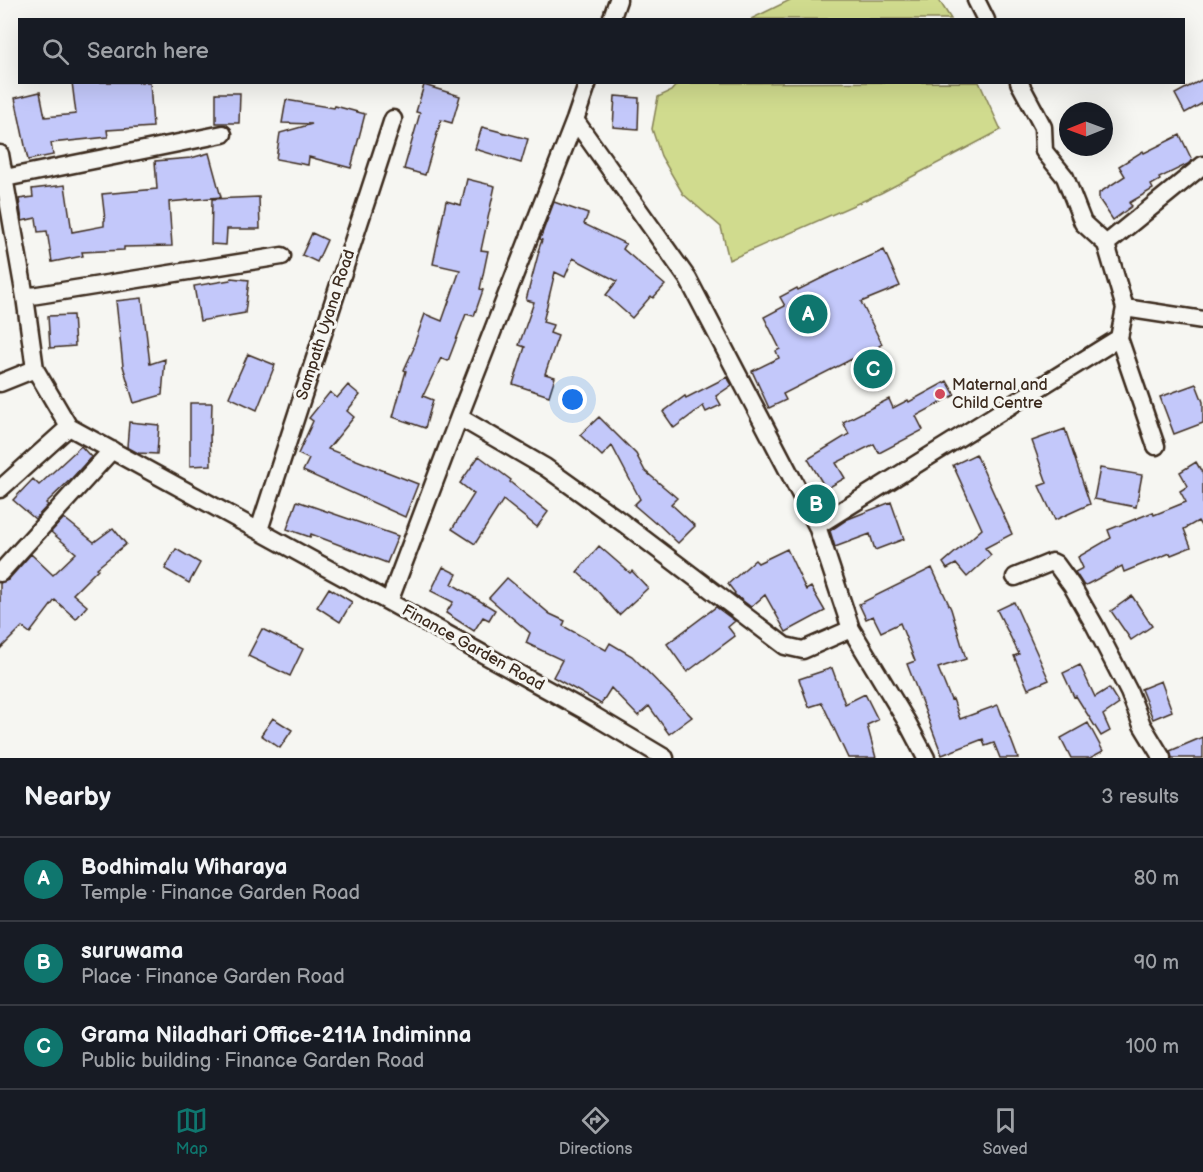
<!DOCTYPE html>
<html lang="en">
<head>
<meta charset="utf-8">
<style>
	:root { --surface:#171b24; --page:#242831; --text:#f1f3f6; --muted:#9ea1a6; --line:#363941; --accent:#0f766e }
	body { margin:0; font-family:"Balsamiq Sans",sans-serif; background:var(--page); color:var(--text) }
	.compass { position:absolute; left:1059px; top:102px; width:54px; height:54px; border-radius:50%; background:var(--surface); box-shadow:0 6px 24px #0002; rotate:269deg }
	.you { position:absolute; left:573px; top:400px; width:21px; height:21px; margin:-15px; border:4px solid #fff; border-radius:50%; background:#1a73e8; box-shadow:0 0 0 9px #1a73e833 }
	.badge { display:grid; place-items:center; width:39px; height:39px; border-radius:50%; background:var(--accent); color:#fff; font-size:20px; font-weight:700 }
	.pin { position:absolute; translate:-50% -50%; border:3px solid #fff; box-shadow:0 2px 6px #0006 }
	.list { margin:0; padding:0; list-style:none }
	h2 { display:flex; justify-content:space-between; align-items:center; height:78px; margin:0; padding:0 24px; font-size:26px }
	h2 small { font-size:20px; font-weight:400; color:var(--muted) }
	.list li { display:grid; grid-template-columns:39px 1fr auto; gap:18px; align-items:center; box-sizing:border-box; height:84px; padding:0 24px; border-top:2px solid var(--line) }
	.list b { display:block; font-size:22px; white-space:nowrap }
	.list p { margin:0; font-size:20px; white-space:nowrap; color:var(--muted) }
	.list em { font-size:20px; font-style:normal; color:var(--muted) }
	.icon { flex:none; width:33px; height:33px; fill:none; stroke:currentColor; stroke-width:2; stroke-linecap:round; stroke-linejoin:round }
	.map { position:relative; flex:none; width:1203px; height:758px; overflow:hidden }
	.search { position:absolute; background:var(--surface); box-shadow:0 6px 24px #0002; left:18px; right:18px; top:18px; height:66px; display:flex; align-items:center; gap:15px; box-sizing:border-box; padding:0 21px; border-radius:0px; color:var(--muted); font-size:22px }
	.sheet { height:330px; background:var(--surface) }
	nav { display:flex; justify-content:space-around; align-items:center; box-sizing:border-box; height:84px; border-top:2px solid var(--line); background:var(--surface); font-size:16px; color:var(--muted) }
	nav a { display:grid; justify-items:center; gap:3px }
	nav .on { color:var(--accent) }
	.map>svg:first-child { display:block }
</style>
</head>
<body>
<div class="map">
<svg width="1203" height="758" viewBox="0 0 1203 758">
	<rect width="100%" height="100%" fill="#f6f6f2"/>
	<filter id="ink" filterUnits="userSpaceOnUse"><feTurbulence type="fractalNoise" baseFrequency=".0167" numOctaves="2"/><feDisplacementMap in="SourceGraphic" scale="12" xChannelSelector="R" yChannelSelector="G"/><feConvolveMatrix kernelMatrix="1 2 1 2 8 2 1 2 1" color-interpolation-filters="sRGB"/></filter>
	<g filter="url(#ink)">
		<path fill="#d0db8e" stroke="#868256" stroke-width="1.5" d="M790,0H939L951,19H751Z
			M979,82L1001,130L881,193L729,260L721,227L683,194L661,156L652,129L658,97L671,91L678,83Z"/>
		<path fill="#c3c8fa" stroke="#3b2a1e" stroke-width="1.5" d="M1203,79V103L1185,113L1175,94Z
			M72,82H150L153,127L107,130L108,137L51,143L53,155L28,160L15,98L40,92L45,117L76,114Z
			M424,85L460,96L452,123L441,120L425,175L404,169L420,113L416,112Z
			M216,93H240L239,123H216Z
			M615,96L639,98L638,129L613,127Z
			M286,100L334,108L335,106L365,114L351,168L309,157L308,165L276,159L280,133L312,124L282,123Z
			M482,127L528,139L521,163L475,149Z
			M1180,135L1192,160L1188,164L1159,178L1160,180L1151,185L1153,189L1129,203L1132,206L1113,220L1099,199V193L1125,176L1119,166L1143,151L1144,153Z
			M209,153L221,197L169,202L172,246L124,247V250L82,252L83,256L52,262L47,231L38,232L36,218L22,221L19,199L33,197L32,189L65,185L72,232L104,226V221L105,220L102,194L157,189L155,161L191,158Z
			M467,179L495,186L481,250L488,251L480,289L483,290L474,316L466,314L448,361L441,358L423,396L433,400L425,428L393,417L406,371L404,370L414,348L413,347L425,314L442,321L460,270L433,264L446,201L461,205Z
			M259,197L260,229H227L226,245L211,244L212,199Z
			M554,202L588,214L584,224L626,244L623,249L665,285L653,298L651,296L632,318L606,295L617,281L573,258L565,277L555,272L543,322L553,325L550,333L558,336L545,374L555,377L549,396L513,384L525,347L519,345L534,302L526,300L539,251H538L542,240L540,239Z
			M312,233L327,240L317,262L302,255Z
			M884,250L900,286L861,302L882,344L879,346L891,374L866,386L852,359L783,394L786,400L769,408L752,371L779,358L776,351L780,349L764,317L785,306L780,297L797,288L798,290L826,276Z
			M231,278L249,280L245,313L200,321L194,286L230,280Z
			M142,298L150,364L165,359L162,395L134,403L123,366L116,301Z
			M73,315L75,346L50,348L48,316Z
			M248,354L275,365L257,410L229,397Z
			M727,377L732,385L716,396L721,405L706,412L703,406L674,428L663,412L685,396L686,398Z
			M947,381L955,395L916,416L923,430L879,453L874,444L836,463L845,478L826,489L808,459L849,434L843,422L889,399L893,408L908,400L909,402Z
			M1196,384L1203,402V423L1174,434L1160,397Z
			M348,385L360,395L347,411L354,417L328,449L418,484L405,517L303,471L309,459L298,454L313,421L309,418L330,392L337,398Z
			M190,403H212L211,435H210L211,465L190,466Z
			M599,417L636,454L645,471L677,498L671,504L695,526L678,543L656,522L655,523L634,505L640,499L612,446L602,456L580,435Z
			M129,422L159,425L157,454L138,453L127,447Z
			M1065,429L1090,504L1055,520L1039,486L1047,483L1032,441Z
			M81,446L91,457L72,478L46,503L48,505L35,519L13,500L33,479L39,485Z
			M976,454L1012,534L985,548L991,555L967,577L956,564L947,569L943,563L982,529L953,465Z
			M479,456L511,480L510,482L548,512L537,527L503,500L475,544L452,529L474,494L460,483Z
			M1196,462L1203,474V529L1198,521L1184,529L1191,547L1171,555L1170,553L1124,572L1122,566L1084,586L1075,572L1083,568L1078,557L1111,538L1108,530L1153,512L1154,515L1186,502L1180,491L1188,486L1180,472Z
			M1100,468L1142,475L1136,507L1094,499Z
			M297,501L398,536L387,563L311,534L310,537L287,529Z
			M891,502L904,539L875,550L870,534L835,547L830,531L848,519Z
			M64,518L94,542L113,528L126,544L97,568L98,569L73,594L87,606L76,619L55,600L30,633L22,627L0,649V583L8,580L31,554L53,575L76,553L51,532Z
			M599,546L630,573L632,571L648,588L619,615L593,586L577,572Z
			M176,549L200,563L189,583L165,569Z
			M787,549L806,590L811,587L825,611L786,632L765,595L751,607L734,594L735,593L728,584L755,560L758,563Z
			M443,567L457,574L452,584L495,610L489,620L483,617L474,631L446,613L453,602L431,591Z
			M932,568L951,609L966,659L938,668L951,700L953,699L960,719L998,705L1018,758H1000L994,743L985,746L983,739L942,755L907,664L915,661L900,623L881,632L873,616L866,619L859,604Z
			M507,578L550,614L565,621L563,626L606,650L610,643L632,656L692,717L669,734L649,706L638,716L611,688L601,704L553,677L562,660L526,643L530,633L489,598Z
			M329,588L352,602L340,622L317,607Z
			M1132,596L1152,626L1131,640L1111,611Z
			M1014,602L1049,680L1028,689L1014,656L1019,654L997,610Z
			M716,607L735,621L728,627L735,636L687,672L667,644Z
			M262,629L303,649L290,676L248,656Z
			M1080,665L1095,697L1109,688L1119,704L1103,715L1110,731L1101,736L1076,696L1074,697L1063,673Z
			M832,668L845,704L865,694L878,720L867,725L876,758H848L822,703L809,707L799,679Z
			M1161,681L1172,711L1153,719L1141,689Z
			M273,718L292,730L280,748L261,735Z
			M1088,723L1103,751L1090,758H1071L1061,738Z
			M1203,737V758H1172L1170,751Z"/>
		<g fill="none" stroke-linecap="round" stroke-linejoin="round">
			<defs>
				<path id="minor" d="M976,0L986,20
					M611,20L618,0
					M588,82L575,120L459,417L389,602L586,711L665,758
					M1019,82L1043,127L1044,151L1065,177L1083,223L1106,244
					M575,120L688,279L817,526
					M0,154L25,297L35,369L69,427L389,602
					M5,178L223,134
					M25,297L282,256
					M1125,308L1106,244L1203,165
					M1119,338L1156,446
					M0,383L35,369
					M459,417L545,467L623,523L785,646L803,650L851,629
					M0,489L69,427
					M259,530L393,119
					M0,573L112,450
					M1015,577L1052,562L1056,564L1072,586L1095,626L1129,692L1142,725L1162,758
					M926,758L907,722L851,629L817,526L1119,338L1125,308L1203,320"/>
			</defs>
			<use href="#minor" stroke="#3b2a1e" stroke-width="21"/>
			<use href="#minor" stroke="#f6f6f2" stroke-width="16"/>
		</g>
	</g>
	<circle fill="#d1495b" stroke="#f6f6f2" stroke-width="2" cx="940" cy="394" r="6"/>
	<g text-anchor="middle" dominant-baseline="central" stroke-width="6" stroke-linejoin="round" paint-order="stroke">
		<g font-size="16" fill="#3b2a1e" stroke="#f6f6f2">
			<text transform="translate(326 325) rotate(-72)">Sampath Uyana Road</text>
			<text transform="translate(473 648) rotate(29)">Finance Garden Road</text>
		</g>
		<g font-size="16" fill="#3b2a1e" stroke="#f6f6f2" text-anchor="start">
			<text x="952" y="385">Maternal and<tspan x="952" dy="18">Child Centre</tspan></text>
		</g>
	</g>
</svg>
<svg class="compass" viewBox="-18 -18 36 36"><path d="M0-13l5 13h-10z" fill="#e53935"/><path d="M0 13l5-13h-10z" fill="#9ea1a6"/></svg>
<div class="you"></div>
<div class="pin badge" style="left:808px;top:314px">A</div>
<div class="pin badge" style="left:816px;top:504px">B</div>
<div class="pin badge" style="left:873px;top:369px">C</div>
<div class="search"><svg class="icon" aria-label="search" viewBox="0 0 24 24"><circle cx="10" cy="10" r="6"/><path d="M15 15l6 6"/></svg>Search here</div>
</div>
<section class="sheet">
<h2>Nearby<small>3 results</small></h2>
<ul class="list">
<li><span class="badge">A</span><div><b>Bodhimalu Wiharaya</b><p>Temple · Finance Garden Road</p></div><em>80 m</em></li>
<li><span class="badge">B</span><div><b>suruwama</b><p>Place · Finance Garden Road</p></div><em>90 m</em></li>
<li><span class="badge">C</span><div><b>Grama Niladhari Office-211A Indiminna</b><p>Public building · Finance Garden Road</p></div><em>100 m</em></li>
</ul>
</section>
<nav>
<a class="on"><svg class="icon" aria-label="map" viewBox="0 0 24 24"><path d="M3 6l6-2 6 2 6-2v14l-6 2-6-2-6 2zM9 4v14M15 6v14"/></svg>Map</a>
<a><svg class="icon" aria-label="directions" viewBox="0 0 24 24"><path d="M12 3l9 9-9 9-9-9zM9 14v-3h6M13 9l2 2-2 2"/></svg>Directions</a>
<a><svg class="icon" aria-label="saved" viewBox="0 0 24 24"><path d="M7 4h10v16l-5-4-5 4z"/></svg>Saved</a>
</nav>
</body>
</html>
